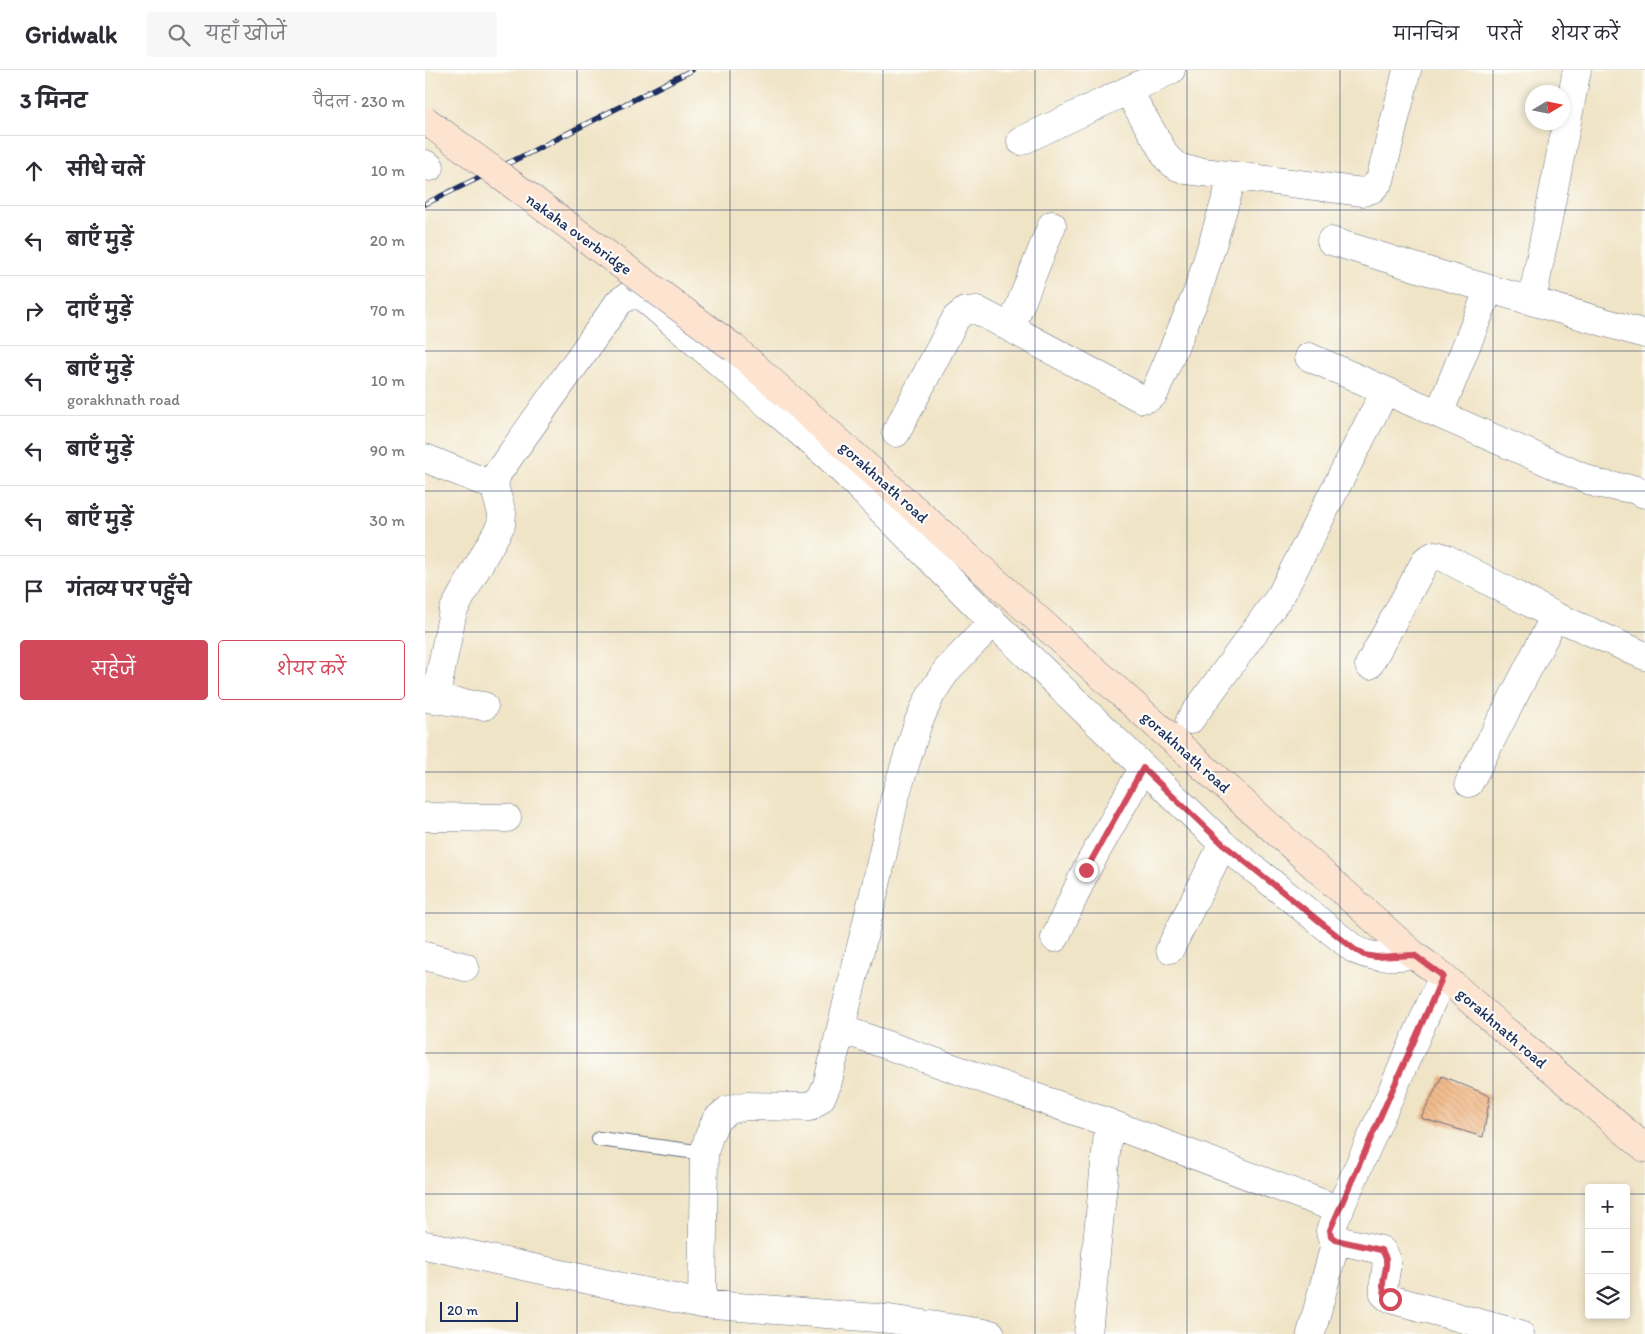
<!DOCTYPE html>
<html lang="hi">
<head>
<meta charset="utf-8">
<style>
	:root { --surface:#fff; --page:#f7f7f7; --text:#2b2b33; --muted:#7c7c81; --line:#e1e1e2; --accent:#d1495b }
	body { margin:0; font-family:Itim,"Playpen Sans Deva",sans-serif; background:var(--page); color:var(--text) }
	.controls { position:absolute; right:15px; bottom:15px; display:grid; overflow:hidden; border-radius:5px; box-shadow:0 2px 8px #0003 }
	.controls button { width:45px; height:45px; display:grid; place-items:center; padding:0; border:0; border-bottom:1px solid var(--line); background:var(--surface); color:var(--text); font:25px sans-serif }
	.compass { position:absolute; left:1100px; top:15px; width:45px; height:45px; border-radius:50%; background:var(--surface); box-shadow:0 2px 8px #0003; rotate:80deg }
	.scale { position:absolute; left:15px; bottom:12px; width:78px; box-sizing:border-box; padding-left:5px; border:2px solid #1b2f5e; border-top:0; font-size:14px; line-height:18px; white-space:nowrap; color:#1b2f5e; -webkit-text-stroke:4px #fdfcf7; paint-order:stroke }
	.stop { position:absolute; width:15px; height:15px; margin:-11px; border:4px solid #d1495b; border-radius:50%; background:#fff }
	.stop.end { background:#d1495b; border-color:#fff; box-shadow:0 1px 5px #0008 }
	.list { margin:0; padding:0; list-style:none }
	h2 { display:flex; justify-content:space-between; align-items:center; height:65px; margin:0; padding:0 20px; font-size:21px }
	h2 small { font-size:16px; font-weight:400; color:var(--muted) }
	.list li { display:grid; grid-template-columns:32px 1fr auto; gap:15px; align-items:center; box-sizing:border-box; height:70px; padding:0 20px; border-top:1px solid var(--line) }
	.list b { display:block; font-size:19px; white-space:nowrap }
	.list p { margin:0; font-size:16px; white-space:nowrap; color:var(--muted) }
	.list em { font-size:16px; font-style:normal; color:var(--muted) }
	.actions { display:flex; gap:10px; padding:15px 20px }
	.actions a { flex:1; padding:11px 0; border:1px solid var(--accent); border-radius:5px; text-align:center; font-size:18px; color:var(--accent) }
	.actions .main { background:var(--accent); color:#fff }
	.icon { flex:none; width:28px; height:28px; fill:none; stroke:currentColor; stroke-width:2; stroke-linecap:round; stroke-linejoin:round }
	.map { position:relative; flex:none; width:1220px; height:1264px; overflow:hidden }
	header { display:flex; align-items:center; gap:30px; box-sizing:border-box; height:70px; padding:0 25px; background:var(--surface); border-bottom:1px solid var(--line) }
	header strong { font-size:24px }
	nav { display:flex; gap:28px; margin-inline-start:auto; font-size:18px }
	.search { width:350px; height:45px; background:var(--page); display:flex; align-items:center; gap:12px; box-sizing:border-box; padding:0 18px; border-radius:5px; color:var(--muted); font-size:19px }
	main { display:flex }
	aside { flex:1; background:var(--surface) }
	.map>svg:first-child { display:block }
</style>
</head>
<body>
<header>
<strong>Gridwalk</strong>
<div class="search"><svg class="icon" aria-label="search" viewBox="0 0 24 24"><circle cx="10" cy="10" r="6"/><path d="M15 15l6 6"/></svg>यहाँ खोजें</div>
<nav><a>मानचित्र</a><a>परतें</a><a>शेयर करें</a></nav>
</header>
<main>
<aside>
<h2>3 मिनट<small>पैदल · 230 m</small></h2>
<ul class="list">
<li><svg class="icon" aria-label="ahead" viewBox="0 0 24 24"><path d="M12 20V5M6 11l6-6 6 6"/></svg><div><b>सीधे चलें</b></div><em>10 m</em></li>
<li><svg class="icon" aria-label="left" viewBox="0 0 24 24"><path d="M17 20v-9H6M10 6l-5 5 5 5"/></svg><div><b>बाएँ मुड़ें</b></div><em>20 m</em></li>
<li><svg class="icon" aria-label="right" viewBox="0 0 24 24"><path d="M7 20v-9h11M14 6l5 5-5 5"/></svg><div><b>दाएँ मुड़ें</b></div><em>70 m</em></li>
<li><svg class="icon" aria-label="left" viewBox="0 0 24 24"><path d="M17 20v-9H6M10 6l-5 5 5 5"/></svg><div><b>बाएँ मुड़ें</b><p>gorakhnath road</p></div><em>10 m</em></li>
<li><svg class="icon" aria-label="left" viewBox="0 0 24 24"><path d="M17 20v-9H6M10 6l-5 5 5 5"/></svg><div><b>बाएँ मुड़ें</b></div><em>90 m</em></li>
<li><svg class="icon" aria-label="left" viewBox="0 0 24 24"><path d="M17 20v-9H6M10 6l-5 5 5 5"/></svg><div><b>बाएँ मुड़ें</b></div><em>30 m</em></li>
<li><svg class="icon" aria-label="arrive" viewBox="0 0 24 24"><path d="M6 21V4h12l-3 4 3 4H6"/></svg><div><b>गंतव्य पर पहुँचे</b></div></li>
</ul>
<div class="actions"><a class="main">सहेजें</a><a>शेयर करें</a></div>
</aside>
<div class="map">
<svg width="1220" height="1264" viewBox="0 0 1220 1264">
	<defs>
		<pattern id="building-back-hatch" width="6" height="6" patternUnits="userSpaceOnUse" patternTransform="scale(1.25)"><rect width="6" height="6" fill="#f1b683"/><path d="M-1 5l2 2M0 0l6 6M5-1l2 2" fill="none" stroke="#ce9d74"/></pattern>
	</defs>
	<rect width="100%" height="100%" fill="#fdfcf7"/>
	<filter id="ink" filterUnits="userSpaceOnUse"><feTurbulence type="fractalNoise" baseFrequency=".02" numOctaves="2"/><feDisplacementMap in="SourceGraphic" scale="10" xChannelSelector="R" yChannelSelector="G"/><feConvolveMatrix kernelMatrix="1 2 1 2 8 2 1 2 1" color-interpolation-filters="sRGB"/></filter>
	<filter id="wash" filterUnits="userSpaceOnUse"><feTurbulence type="fractalNoise" baseFrequency=".0096" numOctaves="4" result="noise"/><feDisplacementMap in="SourceGraphic" scale="20" xChannelSelector="R" yChannelSelector="G"/><feGaussianBlur stdDeviation="1.12" result="paint"/><feColorMatrix in="noise" values="0 0 0 0 0 0 0 0 0 0 0 0 0 0 0 0 0 1.4 0 .05"/><feComposite in="paint" operator="in"/></filter>
	<g filter="url(#wash)">
		<rect width="100%" height="100%" fill="#f0e4c6"/>
		<g id="blocks">
			<path fill="url(#building-back-hatch)" d="M1017,1006L1065,1026L1058,1067L996,1048Z"/>
		</g>
	</g>
	<g filter="url(#ink)">
		<use href="#blocks" fill-opacity="0" stroke="#666e82" stroke-width="1"/>
		<g fill="none" stroke-linecap="round" stroke-linejoin="round">
			<defs>
				<path id="lane" d="M174,1069L279,1083"/>
				<path id="street" d="M703,21L742,88L751,96L762,100L938,122L947,119L955,110L982,0
					M596,71L746,0
					M0,94L5,97
					M906,171L1006,202L1220,264
					M1107,231L1152,0
					M586,258L627,155
					M884,287L1173,414L1208,419L1220,424
					M1014,344L1064,219
					M471,363L531,248L540,241L552,240L717,329L723,328L729,324L773,221L808,106
					M0,388L69,416
					M944,595L1001,490L1010,485L1020,488L1130,546L1220,586
					M0,628L59,636
					M10,630L28,541L76,455L77,443L69,416L72,404L194,232L205,225L217,226L404,387L568,552L798,774L929,879C948,890 968,886 989,885
					M765,650L856,525L960,321
					M1044,713L1130,546
					M0,747L82,748
					M630,868L661,800L718,698
					M745,879L798,774
					M0,886L40,897
					M1018,906L905,1161L906,1166L911,1170L956,1180C968,1192 956,1209 959,1224L965,1229L1095,1264
					M416,959L684,1053L915,1140
					M0,1175L277,1234L464,1249L566,1264
					M277,1234L279,1083L284,1066L291,1050L303,1040L320,1036L385,1037L396,1028L402,1015L451,815L470,727L493,653L506,624L522,600L568,552
					M663,1264L684,1053
					M886,1264L911,1170"/>
				<path id="secondary" d="M309,278L989,885L1018,906L1071,953L1220,1078"/>
			</defs>
			<use href="#lane" stroke="#666e82" stroke-width="16"/>
			<use href="#street" stroke="#666e82" stroke-width="29"/>
			<use href="#secondary" stroke="#666e82" stroke-width="29"/>
			<use href="#lane" stroke="#fff" stroke-width="14"/>
			<use href="#street" stroke="#fff" stroke-width="28"/>
			<use href="#secondary" stroke="#fde4d1" stroke-width="28"/>
			<defs>
				<path id="rail" d="M0,134L110,80L267,0"/>
			</defs>
			<use href="#rail" stroke="#1b2f5e" stroke-width="5.5"/>
			<use href="#rail" stroke="#fdfcf7" stroke-width="4" stroke-dasharray="11" stroke-linecap="butt"/>
			<defs>
				<path id="secondary-bridge" d="M0,50L309,278"/>
			</defs>
			<use href="#secondary-bridge" stroke="#666e82" stroke-width="29" stroke-linecap="butt"/>
			<use href="#secondary-bridge" stroke="#fde4d1" stroke-width="28"/>
		</g>
	</g>
	<g fill="none" stroke-linecap="round" stroke-linejoin="round" filter="url(#ink)">
		<path stroke="#d1495b" stroke-width="6" d="M661,800L718,698L798,774L929,879L939,885L951,887L989,885L1018,906L905,1160L906,1166L911,1170L956,1180C971,1195 947,1215 965,1229"/>
	</g>
	<path fill="none" stroke="#1b2f5e" stroke-width="1" stroke-opacity="0.55" d="M152,0V1264M305,0V1264M458,0V1264M610,0V1264M762,0V1264M915,0V1264M1068,0V1264M0,140H1220M0,281H1220M0,421H1220M0,562H1220M0,702H1220M0,843H1220M0,983H1220M0,1124H1164M1201,1124H1220"/>
	<g text-anchor="middle" dominant-baseline="central" stroke-width="4.5" stroke-linejoin="round" paint-order="stroke">
		<g font-size="16" fill="#1b2f5e" stroke="#fdfcf7">
			<text transform="translate(154 164) rotate(36)">nakaha overbridge</text>
			<text transform="translate(459 412) rotate(42)">gorakhnath road</text>
			<text transform="translate(761 682) rotate(42)">gorakhnath road</text>
			<text transform="translate(1077 958) rotate(41)">gorakhnath road</text>
		</g>
	</g>
</svg>
<div class="controls">
<button>+</button>
<button>−</button>
<button><svg class="icon" aria-label="layers" viewBox="0 0 24 24"><path d="M12 4l9 5-9 5-9-5zM3 14l9 5 9-5"/></svg></button>
</div>
<svg class="compass" viewBox="-18 -18 36 36"><path d="M0-13l5 13h-10z" fill="#e53935"/><path d="M0 13l5-13h-10z" fill="#7c7c81"/></svg>
<div class="scale">20 m</div>
<div class="stop" style="left:965px;top:1229px"></div>
<div class="stop end" style="left:661px;top:800px"></div>
</div>
</main>
</body>
</html>
